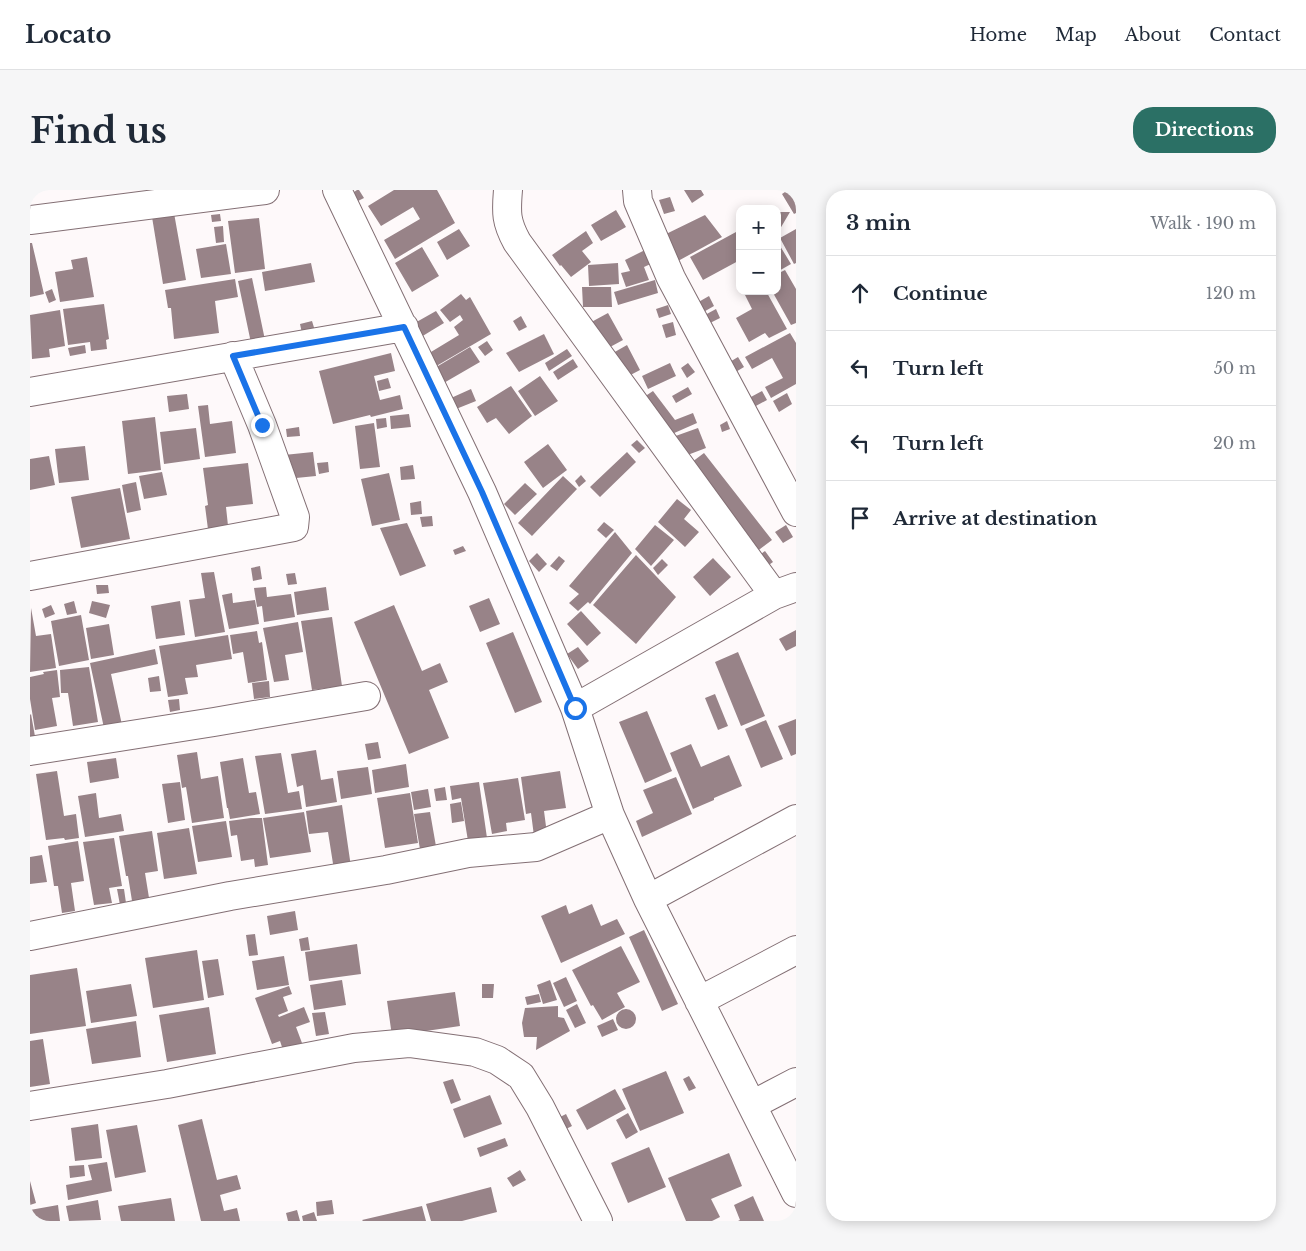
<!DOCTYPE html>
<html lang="en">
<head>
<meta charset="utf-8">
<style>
	:root { --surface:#fff; --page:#f6f6f7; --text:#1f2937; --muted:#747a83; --line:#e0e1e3; --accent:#2b7065 }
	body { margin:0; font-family:"Libre Baskerville",serif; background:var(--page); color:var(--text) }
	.controls { position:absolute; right:15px; top:15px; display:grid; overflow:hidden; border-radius:10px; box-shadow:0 2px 12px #0003 }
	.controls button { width:45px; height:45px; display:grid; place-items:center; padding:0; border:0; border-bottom:1px solid var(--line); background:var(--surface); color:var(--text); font:25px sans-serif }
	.stop { position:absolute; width:15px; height:15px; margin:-11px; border:4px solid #1a73e8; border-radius:50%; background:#fff }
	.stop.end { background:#1a73e8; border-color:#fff; box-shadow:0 1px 5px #0008 }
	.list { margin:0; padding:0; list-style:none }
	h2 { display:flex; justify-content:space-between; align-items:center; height:65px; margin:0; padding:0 20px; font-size:21px }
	h2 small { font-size:16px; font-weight:400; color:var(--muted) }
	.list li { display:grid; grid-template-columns:32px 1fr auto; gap:15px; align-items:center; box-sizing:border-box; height:75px; padding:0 20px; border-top:1px solid var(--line) }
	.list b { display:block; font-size:19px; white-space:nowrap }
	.list em { font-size:16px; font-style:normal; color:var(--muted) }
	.icon { flex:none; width:28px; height:28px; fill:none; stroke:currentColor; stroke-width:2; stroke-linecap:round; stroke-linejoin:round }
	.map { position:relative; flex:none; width:766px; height:1031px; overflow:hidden; border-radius:20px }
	header { display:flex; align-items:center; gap:30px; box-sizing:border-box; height:70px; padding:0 25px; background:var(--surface); border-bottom:1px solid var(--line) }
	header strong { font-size:24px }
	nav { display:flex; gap:28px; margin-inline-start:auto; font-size:18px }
	.intro { display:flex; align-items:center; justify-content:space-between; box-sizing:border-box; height:120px; padding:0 30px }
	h1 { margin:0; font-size:35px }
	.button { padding:12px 22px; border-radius:20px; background:var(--accent); color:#fff; font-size:18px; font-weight:700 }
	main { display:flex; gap:30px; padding:0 30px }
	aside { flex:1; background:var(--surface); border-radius:20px; box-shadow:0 2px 12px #0003 }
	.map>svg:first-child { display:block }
</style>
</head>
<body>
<header>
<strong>Locato</strong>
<nav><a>Home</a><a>Map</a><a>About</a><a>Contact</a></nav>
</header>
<div class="intro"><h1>Find us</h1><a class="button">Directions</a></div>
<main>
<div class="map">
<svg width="766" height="1031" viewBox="0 0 766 1031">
	<rect width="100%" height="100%" fill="#fef9fa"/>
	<path fill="#988388" d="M327,0H329L334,8L326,12L321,4Z
		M364,0H407L425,33L365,69L354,50L390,29L383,17L351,36L338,16Z
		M654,0H671L674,5L662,13Z
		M758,0H766V23L764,24L752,4Z
		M640,7L645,21L634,24L629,10Z
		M586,20L596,37L571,51L561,35Z
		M747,22H760L747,44Z
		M144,23L156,90L133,94L122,27Z
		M190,24L191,31L182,32L181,25Z
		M675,25L692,47L648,71L634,45Z
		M229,28L235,79L205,83L198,31Z
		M193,36L194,52L186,53L184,37Z
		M429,39L440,56L417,70L407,52Z
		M766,39V73L764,74L750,48Z
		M556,41L563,53L552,61L561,72L541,87L531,75L530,76L522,65Z
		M706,42L710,49V70L673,90L660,67Z
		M747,51L761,74L747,82Z
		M0,53H2L14,104L0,107Z
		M196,54L201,84L171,88L166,59Z
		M392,57L409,86L382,102L365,73Z
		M619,58L625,72L614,77L619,90L596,97L591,83L600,81L595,70Z
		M57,67L64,107L30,112L25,82L43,79L41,70Z
		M281,73L285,92L235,101L232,82Z
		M588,73L589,94L559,96L558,75Z
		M755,80L766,99V133L761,135L742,101H747V84Z
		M222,88L235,150L221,153L208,91Z
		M205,89L208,107L185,111L189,143L144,149L141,118H138L135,100Z
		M625,90L628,103L588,115L584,102Z
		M552,97H581L582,117H553Z
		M22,99L26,110L19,113L15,102Z
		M713,101H736L757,139L739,148L735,143L719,152L706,128L722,119Z
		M431,104L436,110L440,107L461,144L403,178L396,165L429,145L424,137L433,130L430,125L420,132L410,120Z
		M679,106L684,116L670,124L665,114Z
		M74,114L79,149L76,150L77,159L61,161L60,152L38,155L33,119Z
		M638,115L641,124L629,128L626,119Z
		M686,119L690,128L678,134L673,126Z
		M30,120L35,156L19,159L20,167L2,169L0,125Z
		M406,121L414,133L391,147L383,134Z
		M578,123L593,150L569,163L554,136Z
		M491,126L497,137L489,141L483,131Z
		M282,131L286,144L273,148L270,134Z
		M643,132L646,145L636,148L632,135Z
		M760,143L766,153V194L741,208L735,197L753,188L742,168L722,179L715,167Z
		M514,144L524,164L489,182L476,163Z
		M457,151L463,160L455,166L448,157Z
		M55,155L56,163L40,166L38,158Z
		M597,155L610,180L589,191L576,167Z
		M440,157L450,172L412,194L403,179Z
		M537,159L542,166L519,181L515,173Z
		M361,163L365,181L344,186L350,210L370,205L373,219L341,227L340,225L303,234L289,181Z
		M708,167L714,177L704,183L698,173Z
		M543,169L548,177L528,190L523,182Z
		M640,173L646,186L618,199L612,186Z
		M658,173L665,182L657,188L651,178Z
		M510,186L528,211L505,226L488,201Z
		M358,188L361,198L349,201L347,191Z
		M481,196L502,226L479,244L466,228L457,233L447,217Z
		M658,197L662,204L646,213L642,206Z
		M441,199L446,211L426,219L421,208Z
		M623,201L645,230L663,223L667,233L642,244L605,213Z
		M732,201L737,210L724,217L719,208Z
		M757,203L762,214L749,222L743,211Z
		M157,204L159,219L139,222L137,206Z
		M178,215L180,234L202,231L206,263L175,267L168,216Z
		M379,224L381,237L361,239L360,226Z
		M125,227L131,280L98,284L92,231Z
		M356,228L357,237L347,239L346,229Z
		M697,231L700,239L692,242L690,235Z
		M344,233L350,277L330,279L325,236Z
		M269,237L270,246L257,247L256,239Z
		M166,238L170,269L134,274L130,242Z
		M668,238L676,258L647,269L640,248Z
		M607,250L615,258L609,263L601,255Z
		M518,254L537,280L513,298L494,272Z
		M55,256L59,290L29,293L25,259Z
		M283,262L286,286L256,289L254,265Z
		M597,262L606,272L570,307L560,297Z
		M674,263L742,350L722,365L654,278Z
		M19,266L25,295L0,300V269Z
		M298,272L299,282L289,284L287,273Z
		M218,273L223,314L196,317L199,345L179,347L175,316L178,315L173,278Z
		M383,275L385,289L371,290L370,277Z
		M132,282L137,305L114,309L109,286Z
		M359,283L370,330L342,336L331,289Z
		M551,285L556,291L549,297L545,291Z
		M533,286L547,299L502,346L488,333Z
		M106,292L111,320L97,323L92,295Z
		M495,293L507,304L485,325L474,314Z
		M90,298L100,349L51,358L41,307Z
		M647,309L661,320L654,329L669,342L655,357L628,332Z
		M391,311L392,324L381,325L380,313Z
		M402,326L403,336L392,337L390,327Z
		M574,332L584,340L576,348L567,340Z
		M377,333L396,376L370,386L350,338Z
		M625,335L644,350L621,376L605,359Z
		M756,335L763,347L753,353L745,342Z
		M585,342L602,363L560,414L558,412L548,421L539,413L549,404L539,396Z
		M433,356L436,361L425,365L423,360Z
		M735,361L743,372L733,379L725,368Z
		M507,363L517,374L509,382L499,371Z
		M606,365L646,407L606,454L563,415Z
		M529,366L535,371L527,381L520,376Z
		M683,368L701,387L680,406L663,387Z
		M632,369L638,375L628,385L623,378Z
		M230,376L232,389L223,391L221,378Z
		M184,382L195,442L165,447L159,410L175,408L171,383Z
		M265,383L267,394L258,395L256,384Z
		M66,395H78L79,403L67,404Z
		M236,397L237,407L261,404L265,427L234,432L232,416L227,417L224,398Z
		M296,397L299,420L267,425L264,402Z
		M202,403L203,413L225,410L229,434L199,439L192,405Z
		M459,408L470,434L450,442L439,416Z
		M44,411L47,423L37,425L34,414Z
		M62,411L80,415L76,428L59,423Z
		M150,411L155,445L126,449L121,416Z
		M21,415L25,424L15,428L12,419Z
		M364,415L392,481L410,473L418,492L399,500L419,548L379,564L324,432Z
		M1,418L6,446L21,444L26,478L0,482Z
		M551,421L571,443L557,456L537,434Z
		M51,425L59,470L29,476L21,431Z
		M302,427L312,496L282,500L271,431Z
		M268,432L273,462L255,465L259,490L244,492L233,438Z
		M79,434L84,465L61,469L56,438Z
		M766,440V456L756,461L749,449Z
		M227,441L229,453L232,452L237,490L218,493L213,462L203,464L200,445Z
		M483,442L512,512L485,523L456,453Z
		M198,445L202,469L166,475L168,487L155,488L158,504L138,507L129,456Z
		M548,457L559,471L548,479L537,464Z
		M125,459L128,474L81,484L92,535L74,538L60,473Z
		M708,462L735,526L711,536L685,472Z
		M59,477L68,532L43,536L38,503H31L30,480Z
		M27,480L30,507L22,508L27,536L5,540L0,509V487L14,484L13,482Z
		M129,486L131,501L120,502L118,488Z
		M239,491L240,507L224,509L222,493Z
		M685,504L698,536L688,540L675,508Z
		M149,509L150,520L140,522L138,510Z
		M617,521L642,581L615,593L589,532Z
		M1,524L6,552L0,553V525Z
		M766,529V564L761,566L748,536Z
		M736,530L753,569L731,578L715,539Z
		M348,552L351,568L338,570L335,554Z
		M661,554L671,577L699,565L712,596L684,608V610L663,619L640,563Z
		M286,560L291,590L303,588L307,612L276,617L273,595L267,597L261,564Z
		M167,562L171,589L188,586L194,628L162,633L156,597L152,598L147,565Z
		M251,563L258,603L269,601L272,619L235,624L225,566Z
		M86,568L89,588L60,593L57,572Z
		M213,568L219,603L226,602L230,624L200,629L198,618H197L190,572Z
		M376,574L379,597L345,603L342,580Z
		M338,577L342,604L311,609L307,581Z
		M27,581L34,626L46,624L49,648L35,650L34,648L16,650L6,584Z
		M530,581L536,618L514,621L517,644L504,646L501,623L496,624L491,587Z
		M646,587L662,624L612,647L606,631L623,623L613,600Z
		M488,588L495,630L476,633L477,641L462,644L453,593Z
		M150,592L155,630L138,633L132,594Z
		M449,592L457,648L438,651L431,608L422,610L420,596Z
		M415,597L417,610L406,611L404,599Z
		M398,599L401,617L384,620L381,602Z
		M66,603L69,628L91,624L94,641L55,647L48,606Z
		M380,603L388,653L355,658L347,608Z
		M431,612L434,631L422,633L420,614Z
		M312,615L321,677L304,680L298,642L279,644L276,621Z
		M274,622L281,662L240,668L233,628Z
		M400,622L407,662L391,665L384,624Z
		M221,628H232L238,675L225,677L224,669L211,671L207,645L201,646L199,631Z
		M196,631L202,667L168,672L162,636Z
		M159,638L167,684L134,689L127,643Z
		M122,641L128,681L115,683L120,714L103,717L98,686H96L89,646Z
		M84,648L92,696L79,698L82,713L64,715L53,652Z
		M48,651L54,691L41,693L45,721L32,723L28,696H24L18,656Z
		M12,665L17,692L0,694V667Z
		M87,699H94L96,713L90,715Z
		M562,714L571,736L587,729L595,744L531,773L511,726L536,715L539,724Z
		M265,721L268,740L240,745L237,726Z
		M614,740L648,814L632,821L599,747Z
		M225,744L228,765L219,766L216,745Z
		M278,747L280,760L271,761L269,749Z
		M327,754L331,784L279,791L275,762Z
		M591,756L610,792L587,803L595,817L572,830L563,815L561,816L542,780Z
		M167,760L174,810L123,818L115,768Z
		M254,766L259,795L227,800L222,771Z
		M188,769L194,805L178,808L172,771Z
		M47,778L56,836L0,844V785Z
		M536,787L547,811L534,817L523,793Z
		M312,790L316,815L284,820L280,795Z
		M520,790L527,810L513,814L507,795Z
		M101,794L107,826L61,833L56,801Z
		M452,794H464L463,808H452Z
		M259,796L262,804L253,807L258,821L248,825L249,827L274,817L280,832L266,837L272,853L253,860L250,851L242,854L225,808Z
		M425,802L430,836L362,846L357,811Z
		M509,804L511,812L497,815L495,807Z
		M547,814L556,833L545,838L536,820Z
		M528,816V827L534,828L540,841L506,860L507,847H494L492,833L495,818Z
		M179,817L186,864L137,872L129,825Z
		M586 829a10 10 0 1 1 20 0a10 10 0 1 1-20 0Z
		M295,822L299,844L286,846L282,823Z
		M583,829L588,840L572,847L567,836Z
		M106,831L111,867L62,874L56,839Z
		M13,849L20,894L0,897V851Z
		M636,881L654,923L610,941L592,899Z
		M659,886L666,898L659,901L653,889Z
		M423,889L431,910L421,914L413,892Z
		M585,899L596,919L557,940L546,920Z
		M460,905L472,934L434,948L423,919Z
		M598,923L608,942L596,949L586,930Z
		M536,924L542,936L532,941L526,929Z
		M172,929L187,990L207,985L211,999L190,1005L194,1021L207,1018L210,1031H171L148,935Z
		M68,934L72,968L45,971L41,938Z
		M107,935L116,982L85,988L76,940Z
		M475,948L478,956L450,967L447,958Z
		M619,957L636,997L598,1013L581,973Z
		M699,963L712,996L681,1009L690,1027L682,1031H656L638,988Z
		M77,972L82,1001L38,1010L36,995L62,990L58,975Z
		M54,975L55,986L40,988L39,976Z
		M490,980L496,990L483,997L477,988Z
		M0,991L6,1013L0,1015Z
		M461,997L467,1022L432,1031H401L396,1014Z
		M723,1006L734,1031H708L710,1030L704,1015Z
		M141,1008L145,1031H91L88,1016Z
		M68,1010L71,1030L39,1031L36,1016Z
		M302,1010L304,1024L287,1026L286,1012Z
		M28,1015L30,1031H0V1020Z
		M392,1016L396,1031H333L332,1030Z
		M267,1020L270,1031H258L256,1023Z
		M284,1022L287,1031H273L272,1026Z"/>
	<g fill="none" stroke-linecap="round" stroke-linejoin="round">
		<defs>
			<path id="minor" d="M307,0L452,302L545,518L580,625L618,709L766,1003
				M478,0C476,23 476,32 487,52L744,405
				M607,0L608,11L641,88L766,322
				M0,30L235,0
				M0,202L374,137
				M0,386L264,337L265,327L232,235L203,166
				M545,518L744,405L766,397
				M0,561L184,532L336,506
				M618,709L766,629
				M0,746L200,706L356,680L438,663L506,657L580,625
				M669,811L766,760
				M722,915L766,892
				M0,916L137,894L324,858L379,853L445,862L467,870L491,886L510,917L568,1031"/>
		</defs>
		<use href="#minor" stroke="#836f74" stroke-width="30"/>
		<use href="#minor" stroke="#fff" stroke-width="28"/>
	</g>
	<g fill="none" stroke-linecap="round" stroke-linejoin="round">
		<path stroke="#1a73e8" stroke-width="6" d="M232,235L203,166L374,137L452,302L545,518"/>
	</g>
</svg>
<div class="controls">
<button>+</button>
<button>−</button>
</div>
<div class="stop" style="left:545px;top:518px"></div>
<div class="stop end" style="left:232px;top:235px"></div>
</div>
<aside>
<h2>3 min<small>Walk · 190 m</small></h2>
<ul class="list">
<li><svg class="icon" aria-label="ahead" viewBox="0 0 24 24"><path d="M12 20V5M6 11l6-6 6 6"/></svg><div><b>Continue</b></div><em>120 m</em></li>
<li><svg class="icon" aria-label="left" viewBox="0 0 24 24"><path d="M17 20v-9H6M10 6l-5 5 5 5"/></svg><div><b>Turn left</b></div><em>50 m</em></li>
<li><svg class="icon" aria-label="left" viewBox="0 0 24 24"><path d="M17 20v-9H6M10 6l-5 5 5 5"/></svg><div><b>Turn left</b></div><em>20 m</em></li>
<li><svg class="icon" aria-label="arrive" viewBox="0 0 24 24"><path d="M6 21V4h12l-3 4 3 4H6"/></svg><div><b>Arrive at destination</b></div></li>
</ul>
</aside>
</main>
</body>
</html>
